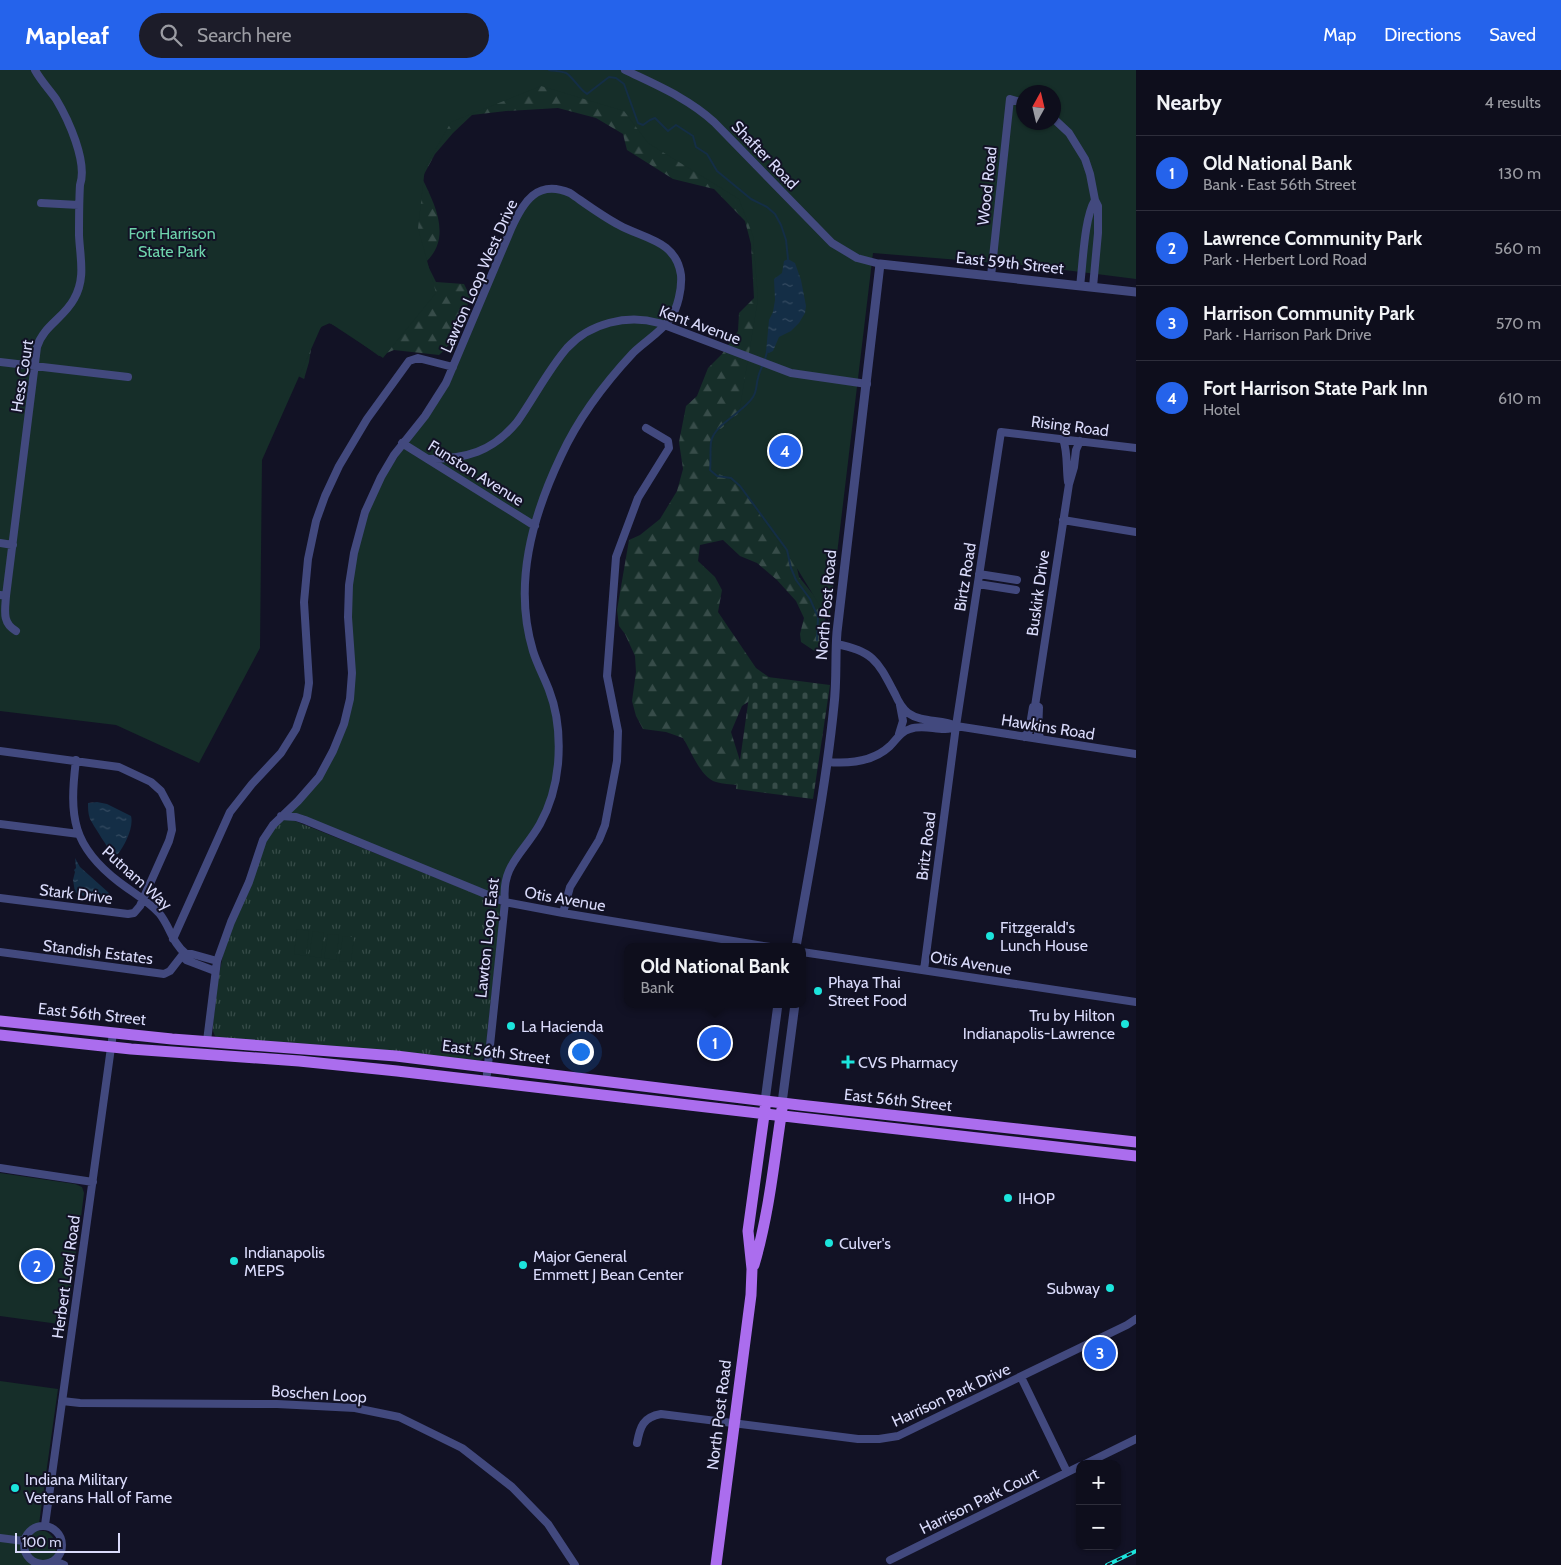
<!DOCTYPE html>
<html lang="en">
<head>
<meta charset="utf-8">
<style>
	:root { --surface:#0e0e1c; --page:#1c1c29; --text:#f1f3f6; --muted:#9b9ca3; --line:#2e2e3b; --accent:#2563eb }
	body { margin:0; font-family:Cabin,sans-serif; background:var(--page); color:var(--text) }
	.controls { position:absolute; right:15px; bottom:15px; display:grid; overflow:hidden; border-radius:10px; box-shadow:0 1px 4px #0004 }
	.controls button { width:45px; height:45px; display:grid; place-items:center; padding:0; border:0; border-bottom:1px solid var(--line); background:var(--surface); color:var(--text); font:25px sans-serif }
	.compass { position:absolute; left:1016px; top:15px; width:45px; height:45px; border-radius:50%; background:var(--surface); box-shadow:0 1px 4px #0004; rotate:8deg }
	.scale { position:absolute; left:15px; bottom:12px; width:105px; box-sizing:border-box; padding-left:5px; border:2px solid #dadbfb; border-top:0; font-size:14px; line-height:18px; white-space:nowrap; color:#dadbfb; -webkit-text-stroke:4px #121225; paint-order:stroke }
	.you { position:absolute; left:580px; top:981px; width:18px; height:18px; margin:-12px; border:4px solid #fff; border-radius:50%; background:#1a73e8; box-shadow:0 0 0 8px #1a73e833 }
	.badge { display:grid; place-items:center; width:32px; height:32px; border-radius:50%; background:var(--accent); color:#fff; font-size:16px; font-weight:700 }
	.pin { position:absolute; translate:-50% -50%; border:2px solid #fff; box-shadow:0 1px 5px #0006 }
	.popup { position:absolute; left:624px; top:873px; width:182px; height:65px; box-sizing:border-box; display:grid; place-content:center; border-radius:10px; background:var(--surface); filter:drop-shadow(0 1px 4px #0005); font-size:16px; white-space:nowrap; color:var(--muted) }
	.popup b { font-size:19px; color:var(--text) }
	.popup::after { content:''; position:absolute; left:50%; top:100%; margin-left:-10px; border:10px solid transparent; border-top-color:var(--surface) }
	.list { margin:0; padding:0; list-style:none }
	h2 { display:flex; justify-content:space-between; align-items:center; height:65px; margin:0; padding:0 20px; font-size:21px }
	h2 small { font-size:16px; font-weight:400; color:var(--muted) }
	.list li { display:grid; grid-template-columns:32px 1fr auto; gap:15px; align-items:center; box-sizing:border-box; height:75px; padding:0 20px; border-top:1px solid var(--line) }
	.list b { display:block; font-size:19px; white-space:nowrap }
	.list p { margin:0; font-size:16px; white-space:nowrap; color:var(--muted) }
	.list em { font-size:16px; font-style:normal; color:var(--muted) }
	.icon { flex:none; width:28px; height:28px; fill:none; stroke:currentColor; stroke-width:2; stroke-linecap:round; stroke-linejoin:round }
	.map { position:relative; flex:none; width:1136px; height:1495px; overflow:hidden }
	header { display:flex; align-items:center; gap:30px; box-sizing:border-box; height:70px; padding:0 25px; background:var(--accent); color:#fff }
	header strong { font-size:24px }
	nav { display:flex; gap:28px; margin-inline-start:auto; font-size:18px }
	.search { width:350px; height:45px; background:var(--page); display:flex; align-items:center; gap:12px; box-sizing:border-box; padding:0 18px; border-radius:28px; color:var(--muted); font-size:19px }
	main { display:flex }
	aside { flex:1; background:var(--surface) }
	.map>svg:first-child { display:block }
</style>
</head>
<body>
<header>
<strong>Mapleaf</strong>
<div class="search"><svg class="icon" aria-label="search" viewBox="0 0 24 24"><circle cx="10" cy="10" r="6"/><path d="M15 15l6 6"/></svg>Search here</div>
<nav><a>Map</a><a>Directions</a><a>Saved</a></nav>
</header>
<main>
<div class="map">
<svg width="1136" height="1495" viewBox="0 0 1136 1495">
	<defs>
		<pattern id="grass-tufts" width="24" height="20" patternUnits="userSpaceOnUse" patternTransform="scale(1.25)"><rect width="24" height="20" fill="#162e29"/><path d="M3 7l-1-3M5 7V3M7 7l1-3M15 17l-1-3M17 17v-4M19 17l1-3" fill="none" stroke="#374c49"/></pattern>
		<pattern id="forest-firs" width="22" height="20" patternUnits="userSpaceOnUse" patternTransform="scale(1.25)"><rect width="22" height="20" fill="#162e29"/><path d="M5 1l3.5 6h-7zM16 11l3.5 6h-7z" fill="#374c49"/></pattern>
		<pattern id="cemetery-stones" width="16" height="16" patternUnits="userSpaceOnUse" patternTransform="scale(1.25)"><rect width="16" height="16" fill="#162e29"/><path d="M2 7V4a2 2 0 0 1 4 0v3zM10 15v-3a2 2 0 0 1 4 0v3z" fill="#374c49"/></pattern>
		<pattern id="water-ripples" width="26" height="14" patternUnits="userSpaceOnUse" patternTransform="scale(1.25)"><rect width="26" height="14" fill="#142e46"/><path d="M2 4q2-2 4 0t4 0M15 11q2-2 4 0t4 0" fill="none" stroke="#364c62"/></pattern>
	</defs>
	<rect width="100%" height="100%" fill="#121225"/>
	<path fill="url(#grass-tufts)" d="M290,749L497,832L501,836L485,986L480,991L219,968L215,966L213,961V955L218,909L225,876L267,767L282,750Z"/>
	<path fill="url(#forest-firs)" d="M605,0L760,114L793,480L799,507L825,539L826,569L816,582L801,572L800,564L804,548L796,531L777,510L757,493L740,486L723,470L700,475L698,491L715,507L722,520L718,542L756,598L773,610L757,626L742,636L731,662L741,694L737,715C730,714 723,714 716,712C701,708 691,681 683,668L666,662L643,659L636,646L632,631L636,602L635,586L625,564L619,556L617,540L629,470L640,465L660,449L677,421L683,399L679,372L686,336L697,326L708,298L722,284L738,261L739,243L754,228L751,174L745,151L714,119L673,109L627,80L623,64L596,48L558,38L506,41L472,45L453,63L435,84L422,108C435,135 452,167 426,192L436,212L464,214L470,226C463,252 460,266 439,285L394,280L379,286L339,257L326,252L313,266L309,292L304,309L288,301L116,110Z"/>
	<path fill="url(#cemetery-stones)" d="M752,605L830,615L813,729L736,719Z"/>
	<path fill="#162e29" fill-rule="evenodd" d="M0,0H1136V209L1033,196L873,183L829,551L798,500L740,416L728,408L710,400L713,366L739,343L758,229L753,166L739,129L648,73L624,41L541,16L451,52L425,98L418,158L436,223L383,288L330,253L321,257L262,390L260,578L199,693L116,655L0,641ZM1024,22H1054V52H1024Z
		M553,118L661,173L680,202L673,244L618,300L562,382L531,470L526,551L548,618L559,677L549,734L511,795L505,832L305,750L281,746L326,695L350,629V502L374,422L436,330L526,131Z
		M297,859L309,861L306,886L294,884Z
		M313,861L324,863L321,888L309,886Z
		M328,864L339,865L336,890L324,888Z
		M343,866L354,867L351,892L339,891Z
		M0,1103L75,1114L82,1117L84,1123L81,1147L66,1255L0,1246Z
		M0,1311L58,1319L38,1461H45C60,1468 56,1481 53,1495H0Z"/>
	<path fill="url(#water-ripples)" d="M788,189L795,193L801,210L806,236L805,243L799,253L791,261L779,267L773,281L769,283L766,282L769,250L773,242L775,230L774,209L782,203L784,191Z
		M97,732L107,734L131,746C134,757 125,775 118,784L114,785C110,782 92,753 90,749C88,744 88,738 88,733Z
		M75,788L80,797L109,823L107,828C96,828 84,828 75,822L73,810L75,802L74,800L76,798Z"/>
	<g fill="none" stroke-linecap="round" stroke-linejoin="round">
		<path stroke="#142e46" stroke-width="2" d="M549,0C554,1 561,1 566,3C572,6 579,19 587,24L609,7L616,8L624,14L638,53L643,55L650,50L655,48L668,61L676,55L693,66L696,77L707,84L717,101L751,129L767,137L775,144L781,155L786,170L788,189
			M765,289L767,282
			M763,294C761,299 759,303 758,308C756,315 757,321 753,327C743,343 714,354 711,372C710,381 711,391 710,400L717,406L731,408L740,416L787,480L791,498L796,510L810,529L818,547L817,570"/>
		<path stroke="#42497e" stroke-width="8" d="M625,0C656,15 688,28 714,52L832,173L857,188L880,194
			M1054,49L1069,63L1085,89L1090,104L1095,130L1098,136V163L1093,217
			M41,133L79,135
			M991,206L1010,29L1024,33
			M1080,216C1083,194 1084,148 1095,130
			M0,292L128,307
			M1063,369C1068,383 1066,397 1068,412
			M402,373L535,456
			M428,389C466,389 492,382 517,352C534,328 548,300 567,278C590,253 627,244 659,253L791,303L867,314
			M1063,450L1136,462
			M0,473L13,475
			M979,504L1017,510
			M978,514L1016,520
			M0,525L6,526C5,541 2,553 16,561
			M6,526L37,277C43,256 64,248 74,229C86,208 80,188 79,165C79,149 79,132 80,115C88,92 68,49 56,29C49,19 41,11 35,0
			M836,574C874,581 878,592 895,624C898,631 902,638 908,643C922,653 942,649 956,656L1136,684
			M1035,636L1069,414L1074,397L1076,380L1080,371
			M899,664L903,651L900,635
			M1024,667L1029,661L1033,637L1037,636L1039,637L1038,663L1041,669
			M0,681L119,697L151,712L161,721L170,738L172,760L169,771L140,836L134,843L128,844L0,828
			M76,690C69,747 72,776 119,812C132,822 148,831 159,843C170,856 172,873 186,884V890L215,901
			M827,692C849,694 873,692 890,676C897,669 900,662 910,659C926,653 943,664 956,656
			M281,746L296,747L305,750L505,832L563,843L770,877
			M0,754L79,764
			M563,843L570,817L599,770L605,755L617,691L618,661L607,606L616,487L638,428L669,378L668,371L646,358
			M173,869L230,742L252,714L281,683L296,659L307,627L309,613L304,532L308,489L316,451L325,426L339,396L367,349L409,291L418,288L453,297
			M0,882L164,904L170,901L184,883
			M802,882L1136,932
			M186,884H192L217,891
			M924,900L956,656L1001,362L1136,378
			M207,971L217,891L231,852L249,812L263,770L273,755L298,731L319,707L333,681L344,654L350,629L352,603L348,547L349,515L354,483L365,442L381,407L394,385L425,346L446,313L511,159C523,132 537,109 570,123C586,134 602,146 619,155C644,169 676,170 681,205C682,218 678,238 670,249C661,262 644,272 633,283C605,313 578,349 561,386C532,447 513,515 533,581C537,594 544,607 549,620C558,643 560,669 558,694C556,715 550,736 540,754C523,784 501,795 505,832L487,1004
			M0,1098L93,1112
			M1021,1307L1067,1402
			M62,1331L80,1333L277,1334L355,1338L399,1347L462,1378L512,1417L548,1454L575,1495
			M637,1373C640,1357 643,1347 661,1344L858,1369H879L898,1366L1127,1255L1136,1249
			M1085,1394L1136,1369
			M45,1455L113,963
			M24 1475a19 19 0 1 1 38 0a19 19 0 1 1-38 0Z
			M0,1468L24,1471
			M890,1490L1080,1396
			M55,1491L64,1495"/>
		<path stroke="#42497e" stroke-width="9" d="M796,877C810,796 826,716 834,635C837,610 835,586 837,562L880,194L1136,222
			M765,1031L778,934
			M782,1033L795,934"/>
		<path stroke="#ab6dee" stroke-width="11" d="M0,951L172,969L396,986L799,1035L1136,1072
			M0,965L131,979L299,991L397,1001L801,1048L1136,1086
			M754,1195C769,1144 774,1092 782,1039
			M716,1495L751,1225L752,1199L748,1161L765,1038"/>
		<defs>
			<path id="rail" d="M1107,1495L1136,1481"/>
		</defs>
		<use href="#rail" stroke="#1ce4dc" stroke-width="4"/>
		<use href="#rail" stroke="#121225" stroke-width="2" stroke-dasharray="5.5" stroke-linecap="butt"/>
	</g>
	<g fill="#1ce4dc" stroke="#121225" stroke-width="2">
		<circle cx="990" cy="866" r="5"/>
		<circle cx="818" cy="921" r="5"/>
		<circle cx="1125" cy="954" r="5"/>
		<circle cx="511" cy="956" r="5"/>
		<path d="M845.5 984.5h5v5h5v5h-5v5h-5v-5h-5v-5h5z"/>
		<circle cx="1008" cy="1128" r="5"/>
		<circle cx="829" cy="1173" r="5"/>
		<circle cx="234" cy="1191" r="5"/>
		<circle cx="523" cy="1195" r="5"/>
		<circle cx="1110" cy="1218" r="5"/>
		<circle cx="15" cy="1418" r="5"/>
	</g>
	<g text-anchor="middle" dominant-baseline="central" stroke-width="4" stroke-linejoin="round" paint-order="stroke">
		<g font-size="16" fill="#dadbfb" stroke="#121225">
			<text transform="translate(765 85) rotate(46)">Shafter Road</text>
			<text transform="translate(987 116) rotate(-84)">Wood Road</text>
			<text transform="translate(1010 193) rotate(6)">East 59th Street</text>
			<text transform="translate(479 206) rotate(-66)">Lawton Loop West Drive</text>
			<text transform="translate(700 255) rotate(20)">Kent Avenue</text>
			<text transform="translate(22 306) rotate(-81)">Hess Court</text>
			<text transform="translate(1070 356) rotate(7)">Rising Road</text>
			<text transform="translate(476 403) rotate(32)">Funston Avenue</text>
			<text transform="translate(965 507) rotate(-81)">Birtz Road</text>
			<text transform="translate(1038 523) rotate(-82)">Buskirk Drive</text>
			<text transform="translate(826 535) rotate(-85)">North Post Road</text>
			<text transform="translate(1048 657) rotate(9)">Hawkins Road</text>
			<text transform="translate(926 776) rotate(-83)">Britz Road</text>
			<text transform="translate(137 808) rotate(42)">Putnam Way</text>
			<text transform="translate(76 824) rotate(7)">Stark Drive</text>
			<text transform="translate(565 829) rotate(10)">Otis Avenue</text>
			<text transform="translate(487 868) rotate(-84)">Lawton Loop East</text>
			<text transform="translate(98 882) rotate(7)">Standish Estates</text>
			<text transform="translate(971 893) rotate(9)">Otis Avenue</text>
			<text transform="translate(92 944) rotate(6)">East 56th Street</text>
			<text transform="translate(496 982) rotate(7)">East 56th Street</text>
			<text transform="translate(898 1030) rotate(6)">East 56th Street</text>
			<text transform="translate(66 1207) rotate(-82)">Herbert Lord Road</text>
			<text transform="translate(319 1324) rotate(4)">Boschen Loop</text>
			<text transform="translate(951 1325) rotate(-25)">Harrison Park Drive</text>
			<text transform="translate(719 1345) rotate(-83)">North Post Road</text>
			<text transform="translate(979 1431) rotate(-26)">Harrison Park Court</text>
		</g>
		<g font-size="16" fill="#6ed3ab" stroke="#121225">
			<text x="172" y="163">Fort Harrison<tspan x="172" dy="18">State Park</tspan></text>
		</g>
		<g font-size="16" fill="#dadbfb" stroke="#121225" text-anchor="start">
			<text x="1000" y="857">Fitzgerald's<tspan x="1000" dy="18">Lunch House</tspan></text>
			<text x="828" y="912">Phaya Thai<tspan x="828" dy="18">Street Food</tspan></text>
			<text x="1115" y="945" text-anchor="end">Tru by Hilton<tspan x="1115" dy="18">Indianapolis-Lawrence</tspan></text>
			<text x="521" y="956">La Hacienda</text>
			<text x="858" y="992">CVS Pharmacy</text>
			<text x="1018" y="1128">IHOP</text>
			<text x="839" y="1173">Culver's</text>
			<text x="244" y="1182">Indianapolis<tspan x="244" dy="18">MEPS</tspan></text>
			<text x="533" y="1186">Major General<tspan x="533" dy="18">Emmett J Bean Center</tspan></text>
			<text x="1100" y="1218" text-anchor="end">Subway</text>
			<text x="25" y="1409">Indiana Military<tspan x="25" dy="18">Veterans Hall of Fame</tspan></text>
		</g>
	</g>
</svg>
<div class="controls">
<button>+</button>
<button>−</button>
</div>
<svg class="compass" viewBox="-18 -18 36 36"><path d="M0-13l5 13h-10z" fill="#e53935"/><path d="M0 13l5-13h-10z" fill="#9b9ca3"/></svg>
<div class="scale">100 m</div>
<div class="you"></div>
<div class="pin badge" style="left:715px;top:973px">1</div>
<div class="popup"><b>Old National Bank</b>Bank</div>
<div class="pin badge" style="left:37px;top:1196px">2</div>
<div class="pin badge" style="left:1100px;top:1283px">3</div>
<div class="pin badge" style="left:785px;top:381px">4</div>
</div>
<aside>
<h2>Nearby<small>4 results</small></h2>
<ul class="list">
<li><span class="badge">1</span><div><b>Old National Bank</b><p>Bank · East 56th Street</p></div><em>130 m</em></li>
<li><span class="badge">2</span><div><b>Lawrence Community Park</b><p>Park · Herbert Lord Road</p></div><em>560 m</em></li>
<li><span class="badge">3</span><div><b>Harrison Community Park</b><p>Park · Harrison Park Drive</p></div><em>570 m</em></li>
<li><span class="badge">4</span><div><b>Fort Harrison State Park Inn</b><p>Hotel</p></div><em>610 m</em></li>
</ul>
</aside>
</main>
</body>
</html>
